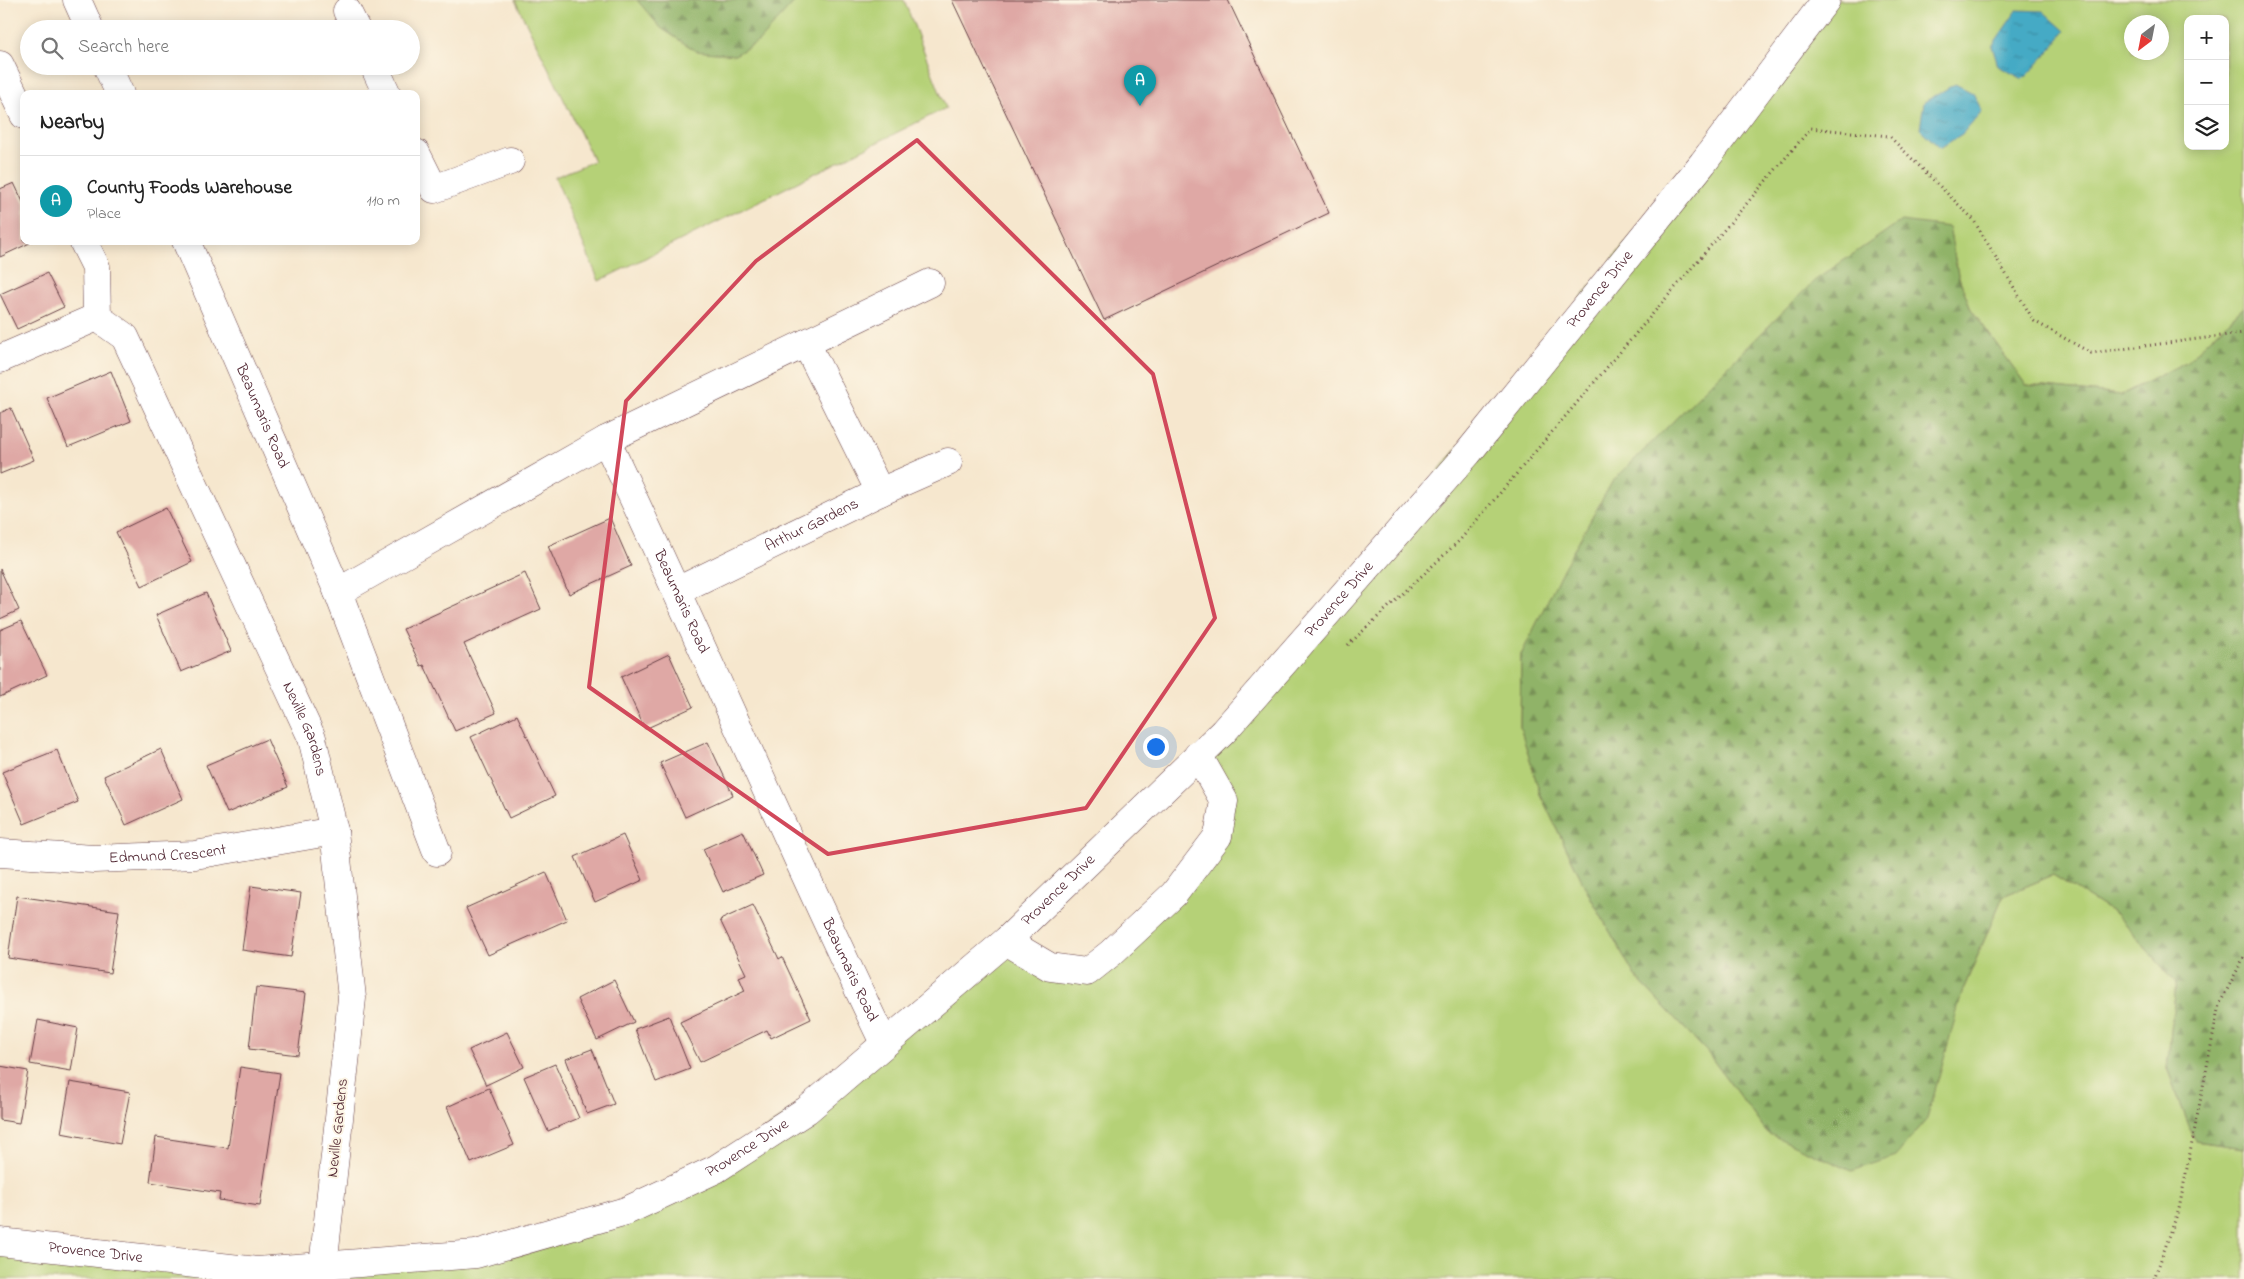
<!DOCTYPE html>
<html lang="en">
<head>
<meta charset="utf-8">
<style>
	:root { --surface:#fff; --page:#f2f2f2; --text:#222; --muted:#767676; --line:#e0e0e0; --accent:#ea580c }
	body { margin:0; font-family:"Indie Flower",sans-serif; background:var(--page); color:var(--text) }
	.controls { position:absolute; right:15px; top:15px; display:grid; overflow:hidden; border-radius:10px; box-shadow:0 2px 12px #0003 }
	.controls button { width:45px; height:45px; display:grid; place-items:center; padding:0; border:0; border-bottom:1px solid var(--line); background:var(--surface); color:var(--text); font:25px sans-serif }
	.compass { position:absolute; left:2124px; top:15px; width:45px; height:45px; border-radius:50%; background:var(--surface); box-shadow:0 2px 12px #0003; rotate:212deg }
	.you { position:absolute; left:1155px; top:746px; width:18px; height:18px; margin:-12px; border:4px solid #fff; border-radius:50%; background:#1a73e8; box-shadow:0 0 0 8px #1a73e833 }
	.badge { display:grid; place-items:center; width:32px; height:32px; border-radius:50%; background:var(--accent); color:#fff; font-size:16px; font-weight:700 }
	.pin { position:absolute; translate:-50% -41px; filter:drop-shadow(0 1px 2px #0008) }
	.pin::after { content:''; position:absolute; top:26px; width:18px; height:15px; background:inherit; clip-path:polygon(0 0,100% 0,50% 100%) }
	.list { margin:0; padding:0; list-style:none }
	h2 { display:flex; justify-content:space-between; align-items:center; height:65px; margin:0; padding:0 20px; font-size:21px }
	h2 small { font-size:16px; font-weight:400; color:var(--muted) }
	.list li { display:grid; grid-template-columns:32px 1fr auto; gap:15px; align-items:center; box-sizing:border-box; height:90px; padding:0 20px; border-top:1px solid var(--line) }
	.list b { display:block; font-size:19px; white-space:nowrap }
	.list p { margin:0; font-size:16px; white-space:nowrap; color:var(--muted) }
	.list em { font-size:16px; font-style:normal; color:var(--muted) }
	.icon { flex:none; width:28px; height:28px; fill:none; stroke:currentColor; stroke-width:2; stroke-linecap:round; stroke-linejoin:round }
	.map { position:relative; flex:none; width:2244px; height:1279px; overflow:hidden }
	.search { position:absolute; background:var(--surface); box-shadow:0 2px 12px #0003; left:20px; top:20px; width:400px; height:55px; display:flex; align-items:center; gap:12px; box-sizing:border-box; padding:0 18px; border-radius:28px; color:var(--muted); font-size:19px }
	.panel { position:absolute; background:var(--surface); box-shadow:0 2px 12px #0003; left:20px; top:90px; width:400px; height:155px; border-radius:10px }
	.map>svg:first-child { display:block }
</style>
</head>
<body>
<div class="map">
<svg width="2244" height="1279" viewBox="0 0 2244 1279">
	<defs>
		<pattern id="forest-firs" width="22" height="20" patternUnits="userSpaceOnUse" patternTransform="scale(1.25)"><rect width="22" height="20" fill="#90b368"/><path d="M5 1l3.5 6h-7zM16 11l3.5 6h-7z" fill="#789156"/></pattern>
		<pattern id="water-ripples" width="26" height="14" patternUnits="userSpaceOnUse" patternTransform="scale(1.25)"><rect width="26" height="14" fill="#45aac5"/><path d="M2 4q2-2 4 0t4 0M15 11q2-2 4 0t4 0" fill="none" stroke="#3c8aa0"/></pattern>
	</defs>
	<rect width="100%" height="100%" fill="#fcf5e5"/>
	<filter id="ink" filterUnits="userSpaceOnUse"><feTurbulence type="fractalNoise" baseFrequency=".02" numOctaves="2"/><feDisplacementMap in="SourceGraphic" scale="10" xChannelSelector="R" yChannelSelector="G"/><feConvolveMatrix kernelMatrix="1 2 1 2 8 2 1 2 1" color-interpolation-filters="sRGB"/></filter>
	<filter id="wash" filterUnits="userSpaceOnUse"><feTurbulence type="fractalNoise" baseFrequency=".0096" numOctaves="4" result="noise"/><feDisplacementMap in="SourceGraphic" scale="20" xChannelSelector="R" yChannelSelector="G"/><feGaussianBlur stdDeviation="1.12" result="paint"/><feColorMatrix in="noise" values="0 0 0 0 0 0 0 0 0 0 0 0 0 0 0 0 0 1.4 0 .05"/><feComposite in="paint" operator="in"/></filter>
	<g filter="url(#wash)">
		<rect width="100%" height="100%" fill="#f6e7ce"/>
		<path fill="#b5d177" stroke="#807851" fill-rule="evenodd" d="M515,0H904L946,108L599,281L555,177L594,161Z
			M1826,0H2244V307L2186,362L2121,395L2026,385L1971,309L1958,275L1949,228L1521,654L1520,726L1540,794L1587,891L1635,976L1707,1052L1767,1133L1963,990L2003,896L2053,875L2117,915L2176,983L2167,1069L2195,1141L2244,1148V1279H0V1242L257,1271L476,1254L716,1169L1006,941L1087,972L1218,836L1198,755L1223,732ZM2188,19H2225V146H2188ZM2132,22H2162V52H2132Z"/>
		<path fill="url(#forest-firs)" stroke="#6d694a" d="M637,0H796L759,41L735,55L696,51L661,28Z
			M1901,221L1949,227L1958,275L1971,309L2026,385L2121,395L2186,362L2244,307V1148L2195,1141L2167,1069L2176,983L2117,915L2053,875L2003,896L1963,990L1927,1119L1896,1156L1852,1171L1767,1133L1707,1052L1635,976L1587,891L1540,794L1520,727L1521,655L1563,569L1612,482L1814,281Z"/>
		<path fill="url(#water-ripples)" stroke="#486478" d="M2017,10L2043,11L2065,31L2048,53L2023,79L1998,66L1992,46Z
			M1955,84L1973,93L1982,111L1962,134L1940,148L1920,129L1924,102Z"/>
		<g id="blocks">
			<path fill="#dfa8a5" d="M952,0H1228L1329,213L1104,320Z
				M14,183L24,204V241H34L0,257V189Z
				M47,273L64,307L17,329L0,294Z
				M111,371L131,421L68,447L47,398Z
				M11,408L34,460L0,474V413Z
				M166,508L192,562L142,586L116,532Z
				M610,518L631,566L569,594L548,546Z
				M0,569L19,610L0,619Z
				M525,573L541,609L464,644L496,713L455,731L424,665L421,666L403,629Z
				M206,593L231,651L181,672L156,615Z
				M21,621L47,675L0,697V630Z
				M669,654L693,707L645,729L621,677Z
				M517,715L555,796L509,818L471,737Z
				M267,739L288,787L227,813L206,765Z
				M708,742L733,795L685,817L660,763Z
				M161,749L183,799L126,825L104,776Z
				M57,750L78,802L24,824L2,772Z
				M743,831L763,875L723,892L703,849Z
				M623,835L643,880L595,902L575,857Z
				M546,872L567,920L488,955L466,908Z
				M251,886L301,893L291,957L242,950Z
				M17,896L119,911L110,973L8,958Z
				M753,905L779,959L782,957L811,1019L771,1038L767,1030L700,1062L680,1022L745,991L739,977L746,974L720,920Z
				M614,980L634,1022L597,1040L577,999Z
				M256,987L306,993L298,1055L249,1049Z
				M669,1016L690,1069L656,1082L635,1029Z
				M38,1020L78,1028L71,1071L30,1064Z
				M507,1032L524,1067L486,1085L469,1050Z
				M592,1049L614,1104L587,1114L566,1059Z
				M555,1064L579,1118L548,1131L524,1077Z
				M0,1066L28,1071L19,1123L0,1120Z
				M240,1067L280,1073L260,1206L219,1200L220,1193L150,1182L156,1137L228,1148Z
				M70,1082L130,1092L120,1144L61,1133Z
				M489,1088L514,1145L471,1163L447,1107Z"/>
		</g>
	</g>
	<g filter="url(#ink)">
		<use href="#blocks" fill-opacity="0" stroke="#643d43" stroke-width="1"/>
		<g fill="none" stroke-linecap="round" stroke-linejoin="round">
			<defs>
				<g id="minor">
					<path d="M77,0L90,29"/>
					<path d="M347,11L356,29"/>
					<path d="M0,65L24,115"/>
					<path d="M107,66L120,94"/>
					<path d="M374,66L387,94"/>
					<path d="M416,153L434,189L510,161"/>
					<path id="s1" d="M83,241L96,267L97,317L125,337L312,738L334,831L352,998L323,1267"/>
					<path id="s2" d="M186,241L338,592L606,440C701,640 788,844 884,1043"/>
					<path d="M806,343L880,492"/>
					<path d="M0,359L97,317"/>
					<path d="M606,440L930,283"/>
					<path id="s3" d="M677,591L880,492L948,462"/>
					<path d="M338,592L437,852"/>
					<path id="s4" d="M0,853L94,859L195,855L334,831"/>
					<path d="M1006,941L1050,967L1087,972L1111,953L1174,894L1218,836L1224,801L1198,755"/>
					<path id="s5" d="M0,1242L257,1271L476,1254L626,1211L716,1169L807,1110L1006,941L1223,732L1468,453L1703,163L1826,0"/>
				</g>
			</defs>
			<use href="#minor" stroke="#643d43" stroke-width="29"/>
			<path stroke="#643d43" stroke-width="3" stroke-dasharray="1 4" stroke-linecap="butt" d="M1348,645L1460,540L1811,128L1889,136L1973,219L2034,321L2091,353L2244,333
				M2154,1279L2179,1209L2219,1005L2244,957"/>
			<use href="#minor" stroke="#fff" stroke-width="28"/>
		</g>
	</g>
	<path fill="none" stroke="#d1495b" stroke-width="4" stroke-linejoin="round" d="M917,140L1153,374L1215,618L1086,808L828,854L589,687L626,401L756,261Z"/>
	<g text-anchor="middle" dominant-baseline="central" stroke-width="4" stroke-linejoin="round" paint-order="stroke">
		<g font-size="16" fill="#4a1f2b" stroke="#fcf5e5">
			<text stroke="none"><textPath href="#s5" startOffset="1986">Provence Drive</textPath></text>
			<text stroke="none"><textPath href="#s2" startOffset="191">Beaumaris Road</textPath></text>
			<text stroke="none"><textPath href="#s3" startOffset="150">Arthur Gardens</textPath></text>
			<text stroke="none"><textPath href="#s5" startOffset="1581">Provence Drive</textPath></text>
			<text stroke="none"><textPath href="#s2" startOffset="869">Beaumaris Road</textPath></text>
			<text stroke="none"><textPath href="#s1" startOffset="545">Neville Gardens</textPath></text>
			<text stroke="none"><textPath href="#s4" startOffset="168">Edmund Crescent</textPath></text>
			<text stroke="none"><textPath href="#s5" startOffset="1176">Provence Drive</textPath></text>
			<text stroke="none"><textPath href="#s2" startOffset="1274">Beaumaris Road</textPath></text>
			<text transform="translate(338 1128) rotate(-84)">Neville Gardens</text>
			<text stroke="none"><textPath href="#s5" startOffset="771">Provence Drive</textPath></text>
			<text stroke="none"><textPath href="#s5" startOffset="96">Provence Drive</textPath></text>
		</g>
	</g>
</svg>
<div class="controls">
<button>+</button>
<button>−</button>
<button><svg class="icon" aria-label="layers" viewBox="0 0 24 24"><path d="M12 4l9 5-9 5-9-5zM3 14l9 5 9-5"/></svg></button>
</div>
<svg class="compass" viewBox="-18 -18 36 36"><path d="M0-13l5 13h-10z" fill="#e53935"/><path d="M0 13l5-13h-10z" fill="#767676"/></svg>
<div class="you"></div>
<div class="pin badge" style="left:1140px;top:106px;background:#0f9aa8">A</div>
<div class="search"><svg class="icon" aria-label="search" viewBox="0 0 24 24"><circle cx="10" cy="10" r="6"/><path d="M15 15l6 6"/></svg>Search here</div>
<section class="panel">
<h2>Nearby<small></small></h2>
<ul class="list">
<li><span class="badge" style="background:#0f9aa8">A</span><div><b>County Foods Warehouse</b><p>Place</p></div><em>110 m</em></li>
</ul>
</section>
</div>
</body>
</html>
